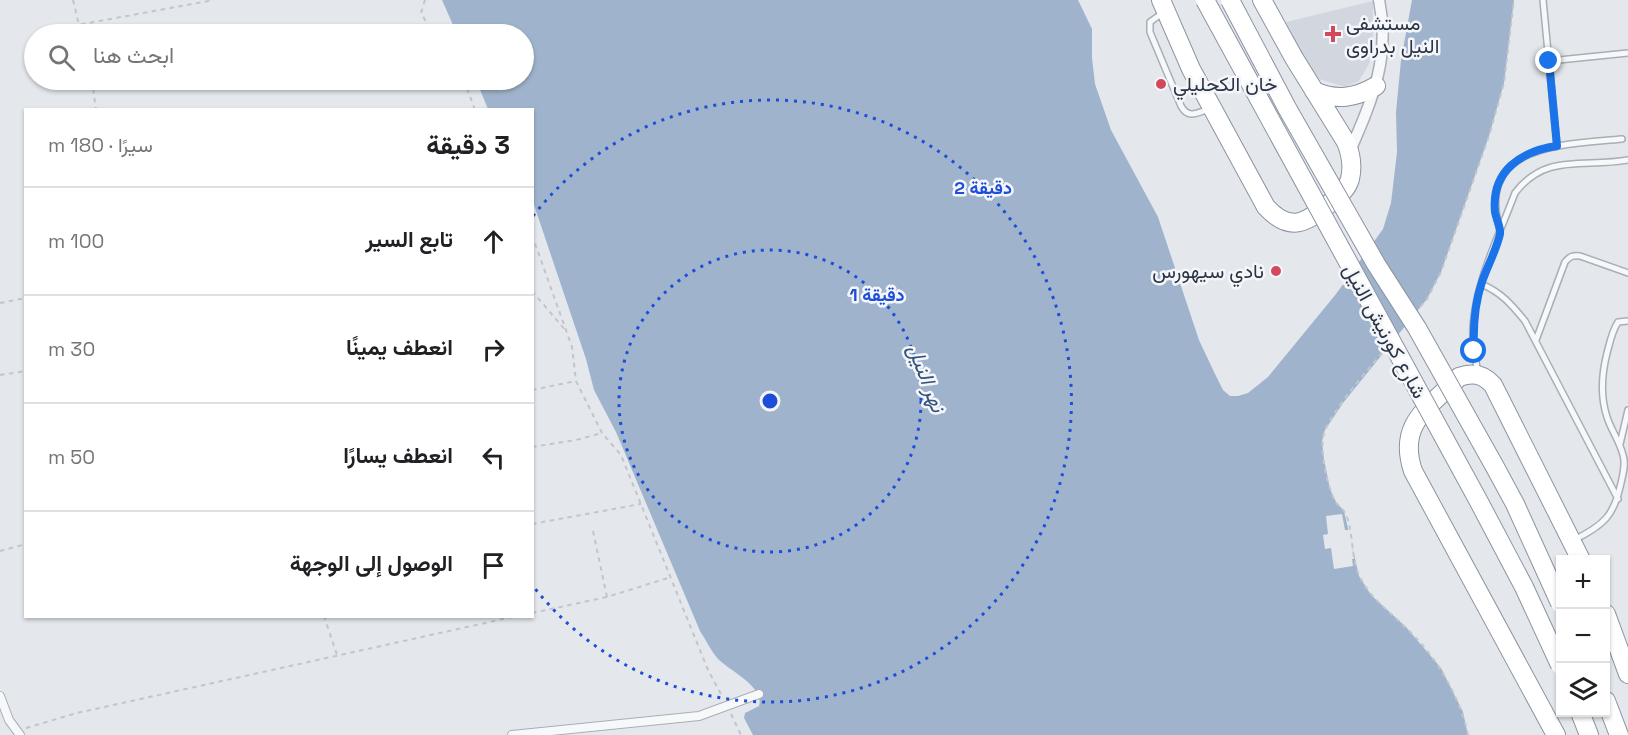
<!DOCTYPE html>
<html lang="ar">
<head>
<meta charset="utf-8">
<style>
	:root { --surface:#fff; --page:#f6f6f6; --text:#202124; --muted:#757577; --line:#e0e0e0 }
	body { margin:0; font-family:"Space Grotesk",Vazirmatn,sans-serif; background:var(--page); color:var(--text); direction:rtl }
	.controls { position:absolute; right:18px; bottom:18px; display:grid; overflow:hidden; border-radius:0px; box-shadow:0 2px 4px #0004 }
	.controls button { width:54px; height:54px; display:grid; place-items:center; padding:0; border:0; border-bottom:2px solid var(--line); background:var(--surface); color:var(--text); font:30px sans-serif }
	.stop { position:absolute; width:18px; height:18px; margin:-14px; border:4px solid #1a73e8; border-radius:50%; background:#fff }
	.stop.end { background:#1a73e8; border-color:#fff; box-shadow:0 2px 6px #0008 }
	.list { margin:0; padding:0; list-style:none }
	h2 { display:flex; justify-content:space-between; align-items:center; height:78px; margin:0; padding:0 24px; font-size:26px }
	h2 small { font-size:20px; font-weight:400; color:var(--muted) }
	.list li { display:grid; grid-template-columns:39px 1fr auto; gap:18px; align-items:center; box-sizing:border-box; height:108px; padding:0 24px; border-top:2px solid var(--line) }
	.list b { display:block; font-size:22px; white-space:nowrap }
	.list em { font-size:20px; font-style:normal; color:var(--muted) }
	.icon { flex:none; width:33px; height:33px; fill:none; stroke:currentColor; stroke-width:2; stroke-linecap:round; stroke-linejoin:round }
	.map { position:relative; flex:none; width:1628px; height:735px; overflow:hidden; direction:ltr }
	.search { position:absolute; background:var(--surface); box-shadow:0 2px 4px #0004; left:24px; top:24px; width:510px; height:66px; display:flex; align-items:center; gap:15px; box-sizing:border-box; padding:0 21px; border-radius:33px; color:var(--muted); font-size:22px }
	.panel { position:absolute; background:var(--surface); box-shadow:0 2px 4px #0004; left:24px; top:108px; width:510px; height:510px; border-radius:0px; direction:rtl }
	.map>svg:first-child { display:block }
</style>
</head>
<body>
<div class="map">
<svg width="1628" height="735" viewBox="0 0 1628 735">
	<rect width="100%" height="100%" fill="#e4e7ec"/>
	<path fill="#d2d6de" d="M1373,1V46L1369,64L1359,81L1345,87L1316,78L1307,64L1286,22Z"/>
	<path fill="#9fb4cc" d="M442,0H1078L1092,29V58L1095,84L1111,130L1158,217L1199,340L1215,374L1223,390L1230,396H1238L1248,393L1268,377L1336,294L1383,229L1391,203L1397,152L1396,112L1401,60L1412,0H1514L1504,83L1489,136L1441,272L1427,299L1343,403L1325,430L1322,441L1324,459L1330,489L1336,502L1344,511L1359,576L1371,595L1406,627L1441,668L1463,712L1468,735H753L744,718L745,713L759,706C765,687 730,671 718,659C711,651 706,640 700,631L616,432L594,390L586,359L533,202L532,110L488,109L476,80H524V34H457Z"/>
	<path fill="#e4e7ec" d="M1342,514L1345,530H1350L1354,559H1352L1353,566L1334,569L1331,548L1325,549L1323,535L1328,534L1326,516Z"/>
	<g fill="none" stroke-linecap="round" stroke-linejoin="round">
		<defs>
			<path id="service" d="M1543,0L1557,146
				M1164,12L1150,22V32L1181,106C1188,119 1197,113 1209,109
				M1549,61L1628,53
				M1500,231C1475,143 1563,145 1622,139
				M1481,284C1501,292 1512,305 1525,321L1618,499
				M1536,340L1565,262C1570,256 1573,255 1580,256L1628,273
				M1478,373C1475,358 1472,342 1473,327C1476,280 1499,236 1515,193C1546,152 1585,168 1628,160
				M1620,444L1628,410
				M1574,540C1604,525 1614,516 1621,483C1623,474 1626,464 1623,455C1620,442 1611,430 1607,417C1600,396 1602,373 1607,353C1610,342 1612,331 1618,322L1628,321"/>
			<path id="pedestrian" d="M0,696L9,720L20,735
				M512,735L699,716L759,694"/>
			<path id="minor" d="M1350,151C1372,100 1391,57 1379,0"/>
			<path id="trunk" d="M1161,0L1191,69L1266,207C1291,234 1307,222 1330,203C1338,196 1347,190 1350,179C1353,166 1351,154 1346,142L1294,58L1262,0
				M1314,91C1337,101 1355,98 1376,86
				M1606,614L1628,674
				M1606,701L1619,735
				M1580,712L1589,735
				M1556,735L1413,471C1397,423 1429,408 1459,377C1473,372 1483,374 1493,385L1581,560"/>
		</defs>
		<use href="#service" stroke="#a9aeb7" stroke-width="8"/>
		<use href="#pedestrian" stroke="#a9aeb7" stroke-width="10"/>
		<use href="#minor" stroke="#a9aeb7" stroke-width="13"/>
		<use href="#trunk" stroke="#8b94a3" stroke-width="20"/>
		<path stroke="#c2c5cb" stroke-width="2" stroke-dasharray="4.5 4.5" stroke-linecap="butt" d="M73,0L79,25
			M425,0L421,13L433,34
			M76,34L72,26L214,0
			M92,80L96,110
			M464,80L475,110
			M532,235L572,347L576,381L602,433L621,455L708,670L723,698
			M532,291L566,331
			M0,303L26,298
			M1420,307L1427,299L1441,272L1489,136L1504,83L1514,0
			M1382,353C1365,373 1335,407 1325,430C1318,446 1327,486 1335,501C1337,505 1342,507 1344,511C1354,527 1350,558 1360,577C1370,598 1389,611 1405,627C1435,654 1460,696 1468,735
			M0,375L26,371
			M532,390L576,381
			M532,447L576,440L602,433
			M532,524L641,504
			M593,531L607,597L671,577
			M0,551L26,544
			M532,613L607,597
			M324,616L337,655
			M731,714L741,735
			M26,728L77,713L517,616"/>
		<use href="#service" stroke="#f7f8fa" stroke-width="5"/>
		<use href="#pedestrian" stroke="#f7f8fa" stroke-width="8"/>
		<use href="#minor" stroke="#f7f8fa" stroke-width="10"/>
		<use href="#trunk" stroke="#fff" stroke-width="18"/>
		<defs>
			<path id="trunk-bridge" d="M1205,0L1478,500L1524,587L1560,665
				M1230,0L1287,108L1376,264L1417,328L1495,467L1515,504L1560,603"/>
		</defs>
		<use href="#trunk-bridge" stroke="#8b94a3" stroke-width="20" stroke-linecap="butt"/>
		<use href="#trunk-bridge" stroke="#fff" stroke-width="18"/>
	</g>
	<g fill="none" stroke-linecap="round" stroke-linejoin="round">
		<path stroke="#1a73e8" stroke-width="8" d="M1474,351C1473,328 1474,305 1482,282C1487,267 1496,251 1500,234C1501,227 1496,219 1495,212C1491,171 1521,151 1557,146L1549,61"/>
	</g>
	<g fill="none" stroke="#1d4ed8" stroke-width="3" stroke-dasharray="3 6">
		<circle cx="770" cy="401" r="151"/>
		<path d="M533 216A301 301 0 1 1 533 586"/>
	</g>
	<g fill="#d1495b" stroke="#f4f6f9" stroke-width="2">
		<path d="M1330 25h6v6h6v6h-6v6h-6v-6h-6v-6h6z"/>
		<circle cx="1161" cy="84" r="6"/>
		<circle cx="1276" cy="271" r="6"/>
	</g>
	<g text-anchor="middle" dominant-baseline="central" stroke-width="5" stroke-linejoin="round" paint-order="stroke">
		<g font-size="20" fill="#2b3445" stroke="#f4f6f9" text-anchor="start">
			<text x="1346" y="23">مستشفى<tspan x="1346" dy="23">النيل بدراوى</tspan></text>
			<text x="1173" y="84">خان الكحليلي</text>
			<text x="1264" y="271" text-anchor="end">نادي سيهورس</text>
		</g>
		<g font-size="20" fill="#2b3445" stroke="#f4f6f9">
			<text transform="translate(1385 331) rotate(61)">شارع كورنيش النيل</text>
		</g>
		<g font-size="21" font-style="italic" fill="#34527a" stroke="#f4f6f9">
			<text transform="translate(927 378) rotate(69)">نهر النيل</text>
		</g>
	</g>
	<circle cx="770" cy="401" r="9" fill="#1d4ed8" stroke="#f4f6f9" stroke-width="3"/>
	<g font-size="18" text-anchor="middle" font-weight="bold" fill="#1d4ed8" stroke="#f4f6f9" stroke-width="5" stroke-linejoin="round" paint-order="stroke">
		<text x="983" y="194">2 دقيقة</text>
		<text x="877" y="301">1 دقيقة</text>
	</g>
</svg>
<div class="controls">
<button>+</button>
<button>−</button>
<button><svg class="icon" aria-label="layers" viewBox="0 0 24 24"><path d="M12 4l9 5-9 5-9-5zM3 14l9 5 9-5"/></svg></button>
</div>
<div class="stop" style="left:1474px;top:351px"></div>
<div class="stop end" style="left:1549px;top:61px"></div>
<div class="search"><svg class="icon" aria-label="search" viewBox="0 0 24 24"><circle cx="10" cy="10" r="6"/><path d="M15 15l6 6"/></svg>ابحث هنا</div>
<section class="panel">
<h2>3 دقيقة<small>سيرًا · 180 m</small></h2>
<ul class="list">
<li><svg class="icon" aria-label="ahead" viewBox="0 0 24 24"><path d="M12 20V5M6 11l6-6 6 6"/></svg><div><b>تابع السير</b></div><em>100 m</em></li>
<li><svg class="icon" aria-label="right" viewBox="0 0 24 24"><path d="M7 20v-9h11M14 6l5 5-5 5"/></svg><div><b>انعطف يمينًا</b></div><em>30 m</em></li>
<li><svg class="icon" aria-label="left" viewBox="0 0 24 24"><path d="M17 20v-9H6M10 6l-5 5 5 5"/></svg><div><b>انعطف يسارًا</b></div><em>50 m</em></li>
<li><svg class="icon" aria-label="arrive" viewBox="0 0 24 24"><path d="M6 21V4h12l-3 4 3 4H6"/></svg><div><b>الوصول إلى الوجهة</b></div></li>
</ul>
</section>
</div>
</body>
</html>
